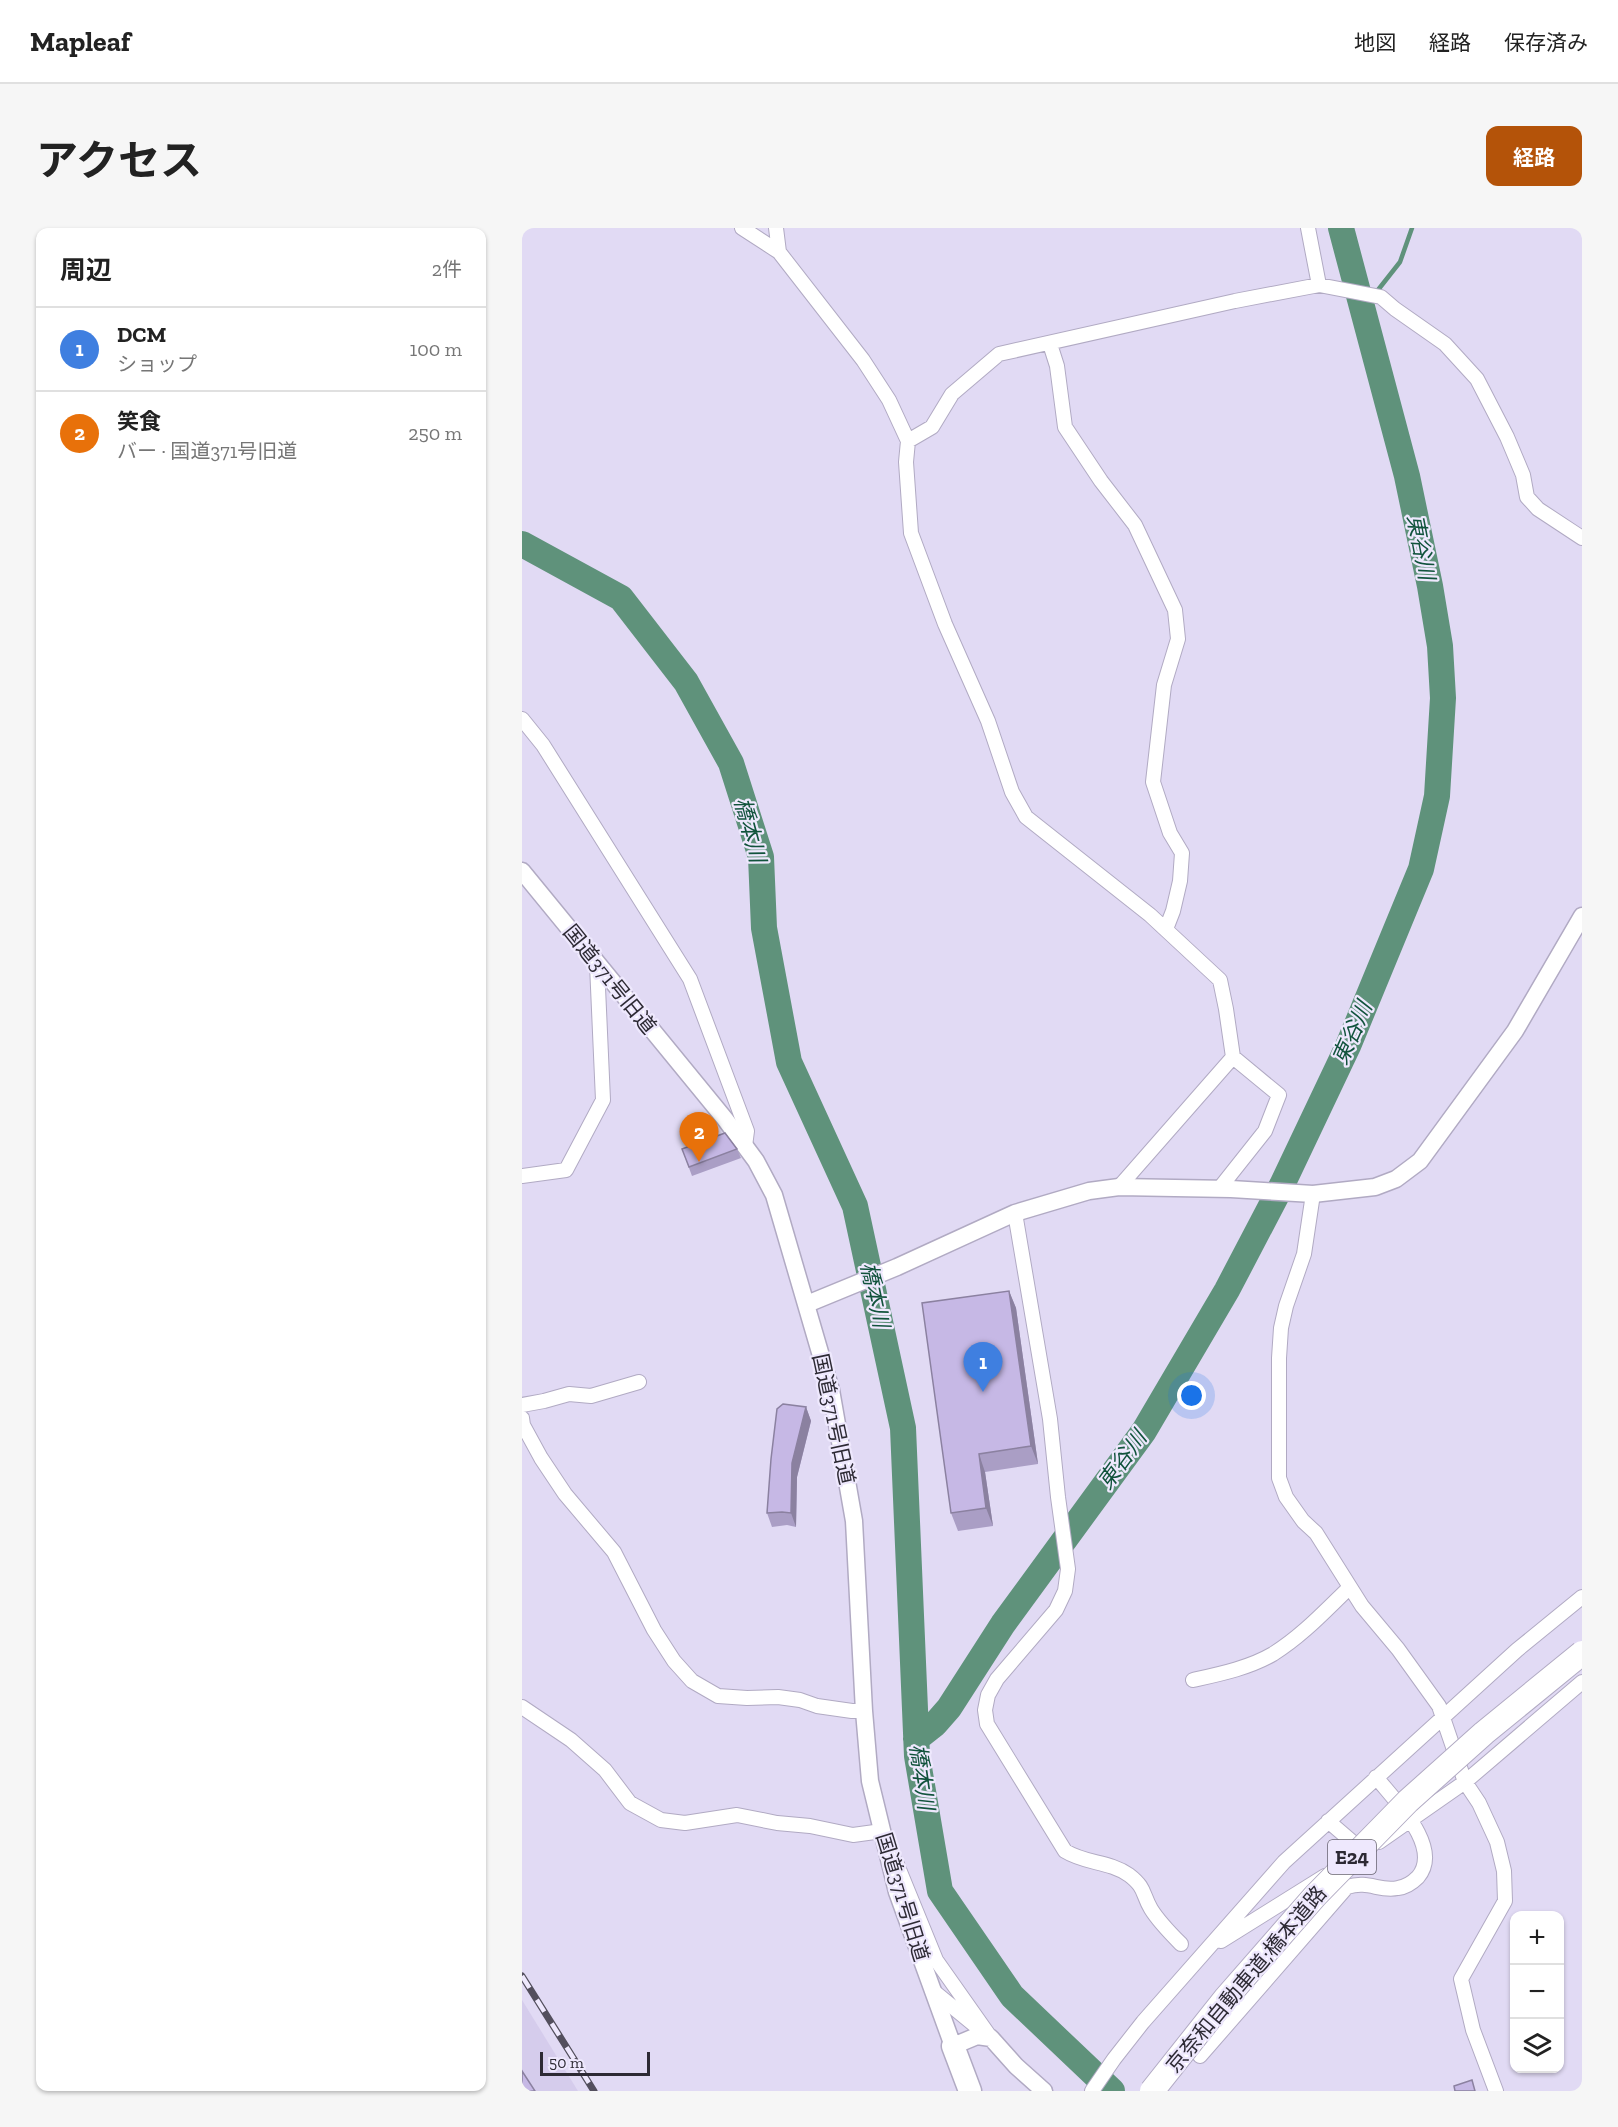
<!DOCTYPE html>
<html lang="ja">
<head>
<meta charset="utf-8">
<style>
	:root { --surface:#fff; --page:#f6f6f6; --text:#222; --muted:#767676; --line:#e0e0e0; --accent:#b45309 }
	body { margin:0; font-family:"Zilla Slab","Noto Sans JP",serif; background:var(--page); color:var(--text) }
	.controls { position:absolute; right:18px; bottom:18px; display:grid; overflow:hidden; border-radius:12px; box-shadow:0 2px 4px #0004 }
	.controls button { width:54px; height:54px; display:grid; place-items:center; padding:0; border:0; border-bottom:2px solid var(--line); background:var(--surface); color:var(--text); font:30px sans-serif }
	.scale { position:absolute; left:18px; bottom:15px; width:110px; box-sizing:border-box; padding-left:6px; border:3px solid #2d2a34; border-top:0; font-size:16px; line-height:21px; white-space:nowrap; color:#2d2a34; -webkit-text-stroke:4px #eee8fd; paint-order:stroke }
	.you { position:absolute; left:670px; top:1168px; width:21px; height:21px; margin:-15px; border:4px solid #fff; border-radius:50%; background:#1a73e8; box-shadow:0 0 0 9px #1a73e833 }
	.badge { display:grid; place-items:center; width:39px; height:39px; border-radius:50%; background:var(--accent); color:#fff; font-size:20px; font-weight:700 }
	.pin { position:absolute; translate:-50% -50px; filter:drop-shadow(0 2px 3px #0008) }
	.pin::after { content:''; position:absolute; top:32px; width:21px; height:18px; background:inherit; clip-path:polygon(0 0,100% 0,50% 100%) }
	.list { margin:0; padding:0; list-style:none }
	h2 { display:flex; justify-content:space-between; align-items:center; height:78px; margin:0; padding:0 24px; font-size:26px }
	h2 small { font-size:20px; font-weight:400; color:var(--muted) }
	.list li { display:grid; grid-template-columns:39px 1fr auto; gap:18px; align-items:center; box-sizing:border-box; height:84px; padding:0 24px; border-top:2px solid var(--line) }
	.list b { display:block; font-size:22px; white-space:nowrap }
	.list p { margin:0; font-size:20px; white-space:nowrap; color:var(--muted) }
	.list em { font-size:20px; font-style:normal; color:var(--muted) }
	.icon { flex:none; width:33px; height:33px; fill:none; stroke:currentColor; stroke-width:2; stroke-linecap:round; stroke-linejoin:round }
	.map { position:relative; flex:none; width:1060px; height:1863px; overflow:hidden; border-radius:12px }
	header { display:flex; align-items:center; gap:36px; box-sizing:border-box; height:84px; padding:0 30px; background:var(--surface); border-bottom:2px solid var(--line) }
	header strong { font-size:28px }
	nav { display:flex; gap:33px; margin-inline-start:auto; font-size:21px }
	.intro { display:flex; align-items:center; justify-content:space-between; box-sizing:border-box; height:144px; padding:0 36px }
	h1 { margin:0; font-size:42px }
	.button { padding:15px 27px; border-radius:12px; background:var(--accent); color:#fff; font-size:21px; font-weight:700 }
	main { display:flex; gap:36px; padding:0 36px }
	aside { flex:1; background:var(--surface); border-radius:12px; box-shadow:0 2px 4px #0004 }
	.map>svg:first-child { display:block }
</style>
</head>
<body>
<header>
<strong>Mapleaf</strong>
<nav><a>地図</a><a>経路</a><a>保存済み</a></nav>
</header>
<div class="intro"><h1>アクセス</h1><a class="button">経路</a></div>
<main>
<aside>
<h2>周辺<small>2件</small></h2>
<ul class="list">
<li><span class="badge" style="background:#3f7fe0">1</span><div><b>DCM</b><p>ショップ</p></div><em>100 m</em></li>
<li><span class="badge" style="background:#e8710a">2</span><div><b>笑食</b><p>バー · 国道371号旧道</p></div><em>250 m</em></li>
</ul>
</aside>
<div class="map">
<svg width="1060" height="1863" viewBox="0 0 1060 1863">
	<rect width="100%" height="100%" fill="#e1daf4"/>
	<path fill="#d5ccec" d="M0,1772L56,1863H0Z"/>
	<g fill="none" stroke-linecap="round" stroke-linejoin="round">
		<path stroke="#5f927b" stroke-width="4.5" d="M841,81L878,34L890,0"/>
		<path stroke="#5f927b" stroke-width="26" d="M0,316L99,370L164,454L209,535L239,629L242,700L267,834L333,978L381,1200L395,1528L418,1663L490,1768L590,1863
			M394,1511L413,1496L427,1480L481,1396L622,1203L705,1062L760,957L826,818L899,641L915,568L921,470L918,418L908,358L885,248L819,0"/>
		<defs>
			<path id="minor" d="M220,0L257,24L341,132L367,172L386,213L384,234L389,305L423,396L466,493L490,564L504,589L628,687L698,752L704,781L711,829L597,959
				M254,0L257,24
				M786,0L797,57
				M528,116L535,138L543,199L579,253L613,297L653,382L656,411L642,457L631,554L648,605L660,625L658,653L651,683L644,701
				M386,213L410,199L430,166L477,126L713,73L797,57L859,69L873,81L923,116L955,151L985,209L1001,247L1005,269L1016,281L1060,310
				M0,491L21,517L168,751L225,903L223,918
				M0,948L44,942L81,872L75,737
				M697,961L743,903L757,867L711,829
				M791,966L782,1026L764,1078L759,1100L757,1130V1250L764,1269L781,1293L794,1305L840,1378L876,1421L917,1478L943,1554L957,1575L975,1614L982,1643L983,1673L939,1751L951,1802L974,1863
				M493,985L528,1191L536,1269L546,1341L543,1363L534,1382L475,1451L466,1467L463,1482L465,1496L543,1623C564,1636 587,1633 607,1647C624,1660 620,1666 629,1681C637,1694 648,1705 659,1716
				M0,1177L22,1173L47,1166L69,1168L117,1154
				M0,1190L1,1197L19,1230L43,1266L92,1324L132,1402L152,1433L170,1453L196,1468L225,1470L256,1469L278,1472L295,1478L330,1483H342
				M671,1452C698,1446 727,1440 751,1426C780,1408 803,1383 828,1359
				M0,1479L49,1512L83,1542L108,1575L139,1592L163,1595L215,1587L255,1595L288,1598L331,1607L360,1603L364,1611
				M806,1593L842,1624
				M857,1614L943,1554L1060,1454
				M374,1634L414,1732L469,1810
				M699,1713L803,1648
				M410,1762L455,1799
				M678,1828L825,1659C847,1652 857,1664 876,1660C884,1659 890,1655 896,1649C921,1619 873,1573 854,1549
				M570,1863L592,1831L621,1794L762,1634L995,1422L1060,1369"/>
			<path id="tertiary" d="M0,643L203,891L234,933L252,967L309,1162L332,1293L342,1483L348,1553L375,1664L431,1818L455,1808L469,1810L494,1838L522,1863
				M285,1076L375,1039L493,985L567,963L597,959L709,961L791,966L853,959L874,951L898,933L993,803L1060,688"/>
			<path id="trunk" d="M431,1818L448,1863"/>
		</defs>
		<use href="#minor" stroke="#b1aac3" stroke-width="16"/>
		<use href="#tertiary" stroke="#b1aac3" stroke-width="19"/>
		<use href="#trunk" stroke="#b1aac3" stroke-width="25"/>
		<use href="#minor" stroke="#fff" stroke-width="14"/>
		<use href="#tertiary" stroke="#fff" stroke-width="16"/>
		<use href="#trunk" stroke="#fff" stroke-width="22"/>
		<defs>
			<path id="rail" d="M0,1748L72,1863"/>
		</defs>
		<use href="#rail" stroke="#534f5d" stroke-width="7"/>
		<use href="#rail" stroke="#eee8fd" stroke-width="4.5" stroke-dasharray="14" stroke-linecap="butt"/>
		<defs>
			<path id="motorway-bridge" d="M630,1863L703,1771L793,1668L886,1573L962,1505L1060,1425"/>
		</defs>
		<use href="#motorway-bridge" stroke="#b1aac3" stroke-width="26" stroke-linecap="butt"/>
		<use href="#motorway-bridge" stroke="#fff" stroke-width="24"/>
	</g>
	<path fill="#aa9ec5" d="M160,921H215L219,930L170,948Z
		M487,1063L494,1080L516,1236L463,1244L471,1298L436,1303L429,1285Z
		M284,1179L289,1193L275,1249L274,1299L265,1297L250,1299L245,1285Z"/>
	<path fill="#8b81a0" d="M487,1063L494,1080L516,1236L509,1218Z
		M284,1179L289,1193L275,1249L274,1299L269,1285L270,1235Z
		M457,1226L463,1244L471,1298L464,1280Z"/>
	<path fill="#c6b8e5" stroke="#8b81a0" stroke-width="1.5" d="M203,905L215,921L167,939L160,921Z
		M487,1063L509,1218L457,1226L464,1280L429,1285L400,1075Z
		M261,1176L284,1179L270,1235L269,1285L260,1284L245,1285L249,1231L255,1181Z
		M0,1843L13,1863H0Z
		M950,1852L953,1863H933L932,1858Z"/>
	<g text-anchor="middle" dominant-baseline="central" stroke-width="4.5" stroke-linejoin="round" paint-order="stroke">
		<rect fill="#eee8fd" stroke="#676370" stroke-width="1.5" x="806" y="1612" width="48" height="34" rx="4.5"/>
		<g font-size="20" font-weight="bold" fill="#2d2a34">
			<text x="830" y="1629">E24</text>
		</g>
		<g font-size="21" fill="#2d2a34" stroke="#eee8fd">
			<text transform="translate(88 751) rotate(51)">国道371号旧道</text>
			<text transform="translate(312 1191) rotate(78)">国道371号旧道</text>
			<text transform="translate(381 1669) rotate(73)">国道371号旧道</text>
			<text transform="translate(724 1751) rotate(-50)">京奈和自動車道;橋本道路</text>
		</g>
		<g font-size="22" font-style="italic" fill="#11533c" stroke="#eee8fd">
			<text transform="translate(899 319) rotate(79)">東谷川</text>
			<text transform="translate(228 602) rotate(75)">橋本川</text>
			<text transform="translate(830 805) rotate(-66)">東谷川</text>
			<text transform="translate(353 1067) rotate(78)">橋本川</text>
			<text transform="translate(600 1232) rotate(-54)">東谷川</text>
			<text transform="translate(400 1549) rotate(82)">橋本川</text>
		</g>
	</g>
</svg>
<div class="controls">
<button>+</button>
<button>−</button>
<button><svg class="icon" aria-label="layers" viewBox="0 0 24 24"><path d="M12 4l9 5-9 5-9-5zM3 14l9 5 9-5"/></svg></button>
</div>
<div class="scale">50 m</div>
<div class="you"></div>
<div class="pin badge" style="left:461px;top:1164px;background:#3f7fe0">1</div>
<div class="pin badge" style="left:177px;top:934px;background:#e8710a">2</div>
</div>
</main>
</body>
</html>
